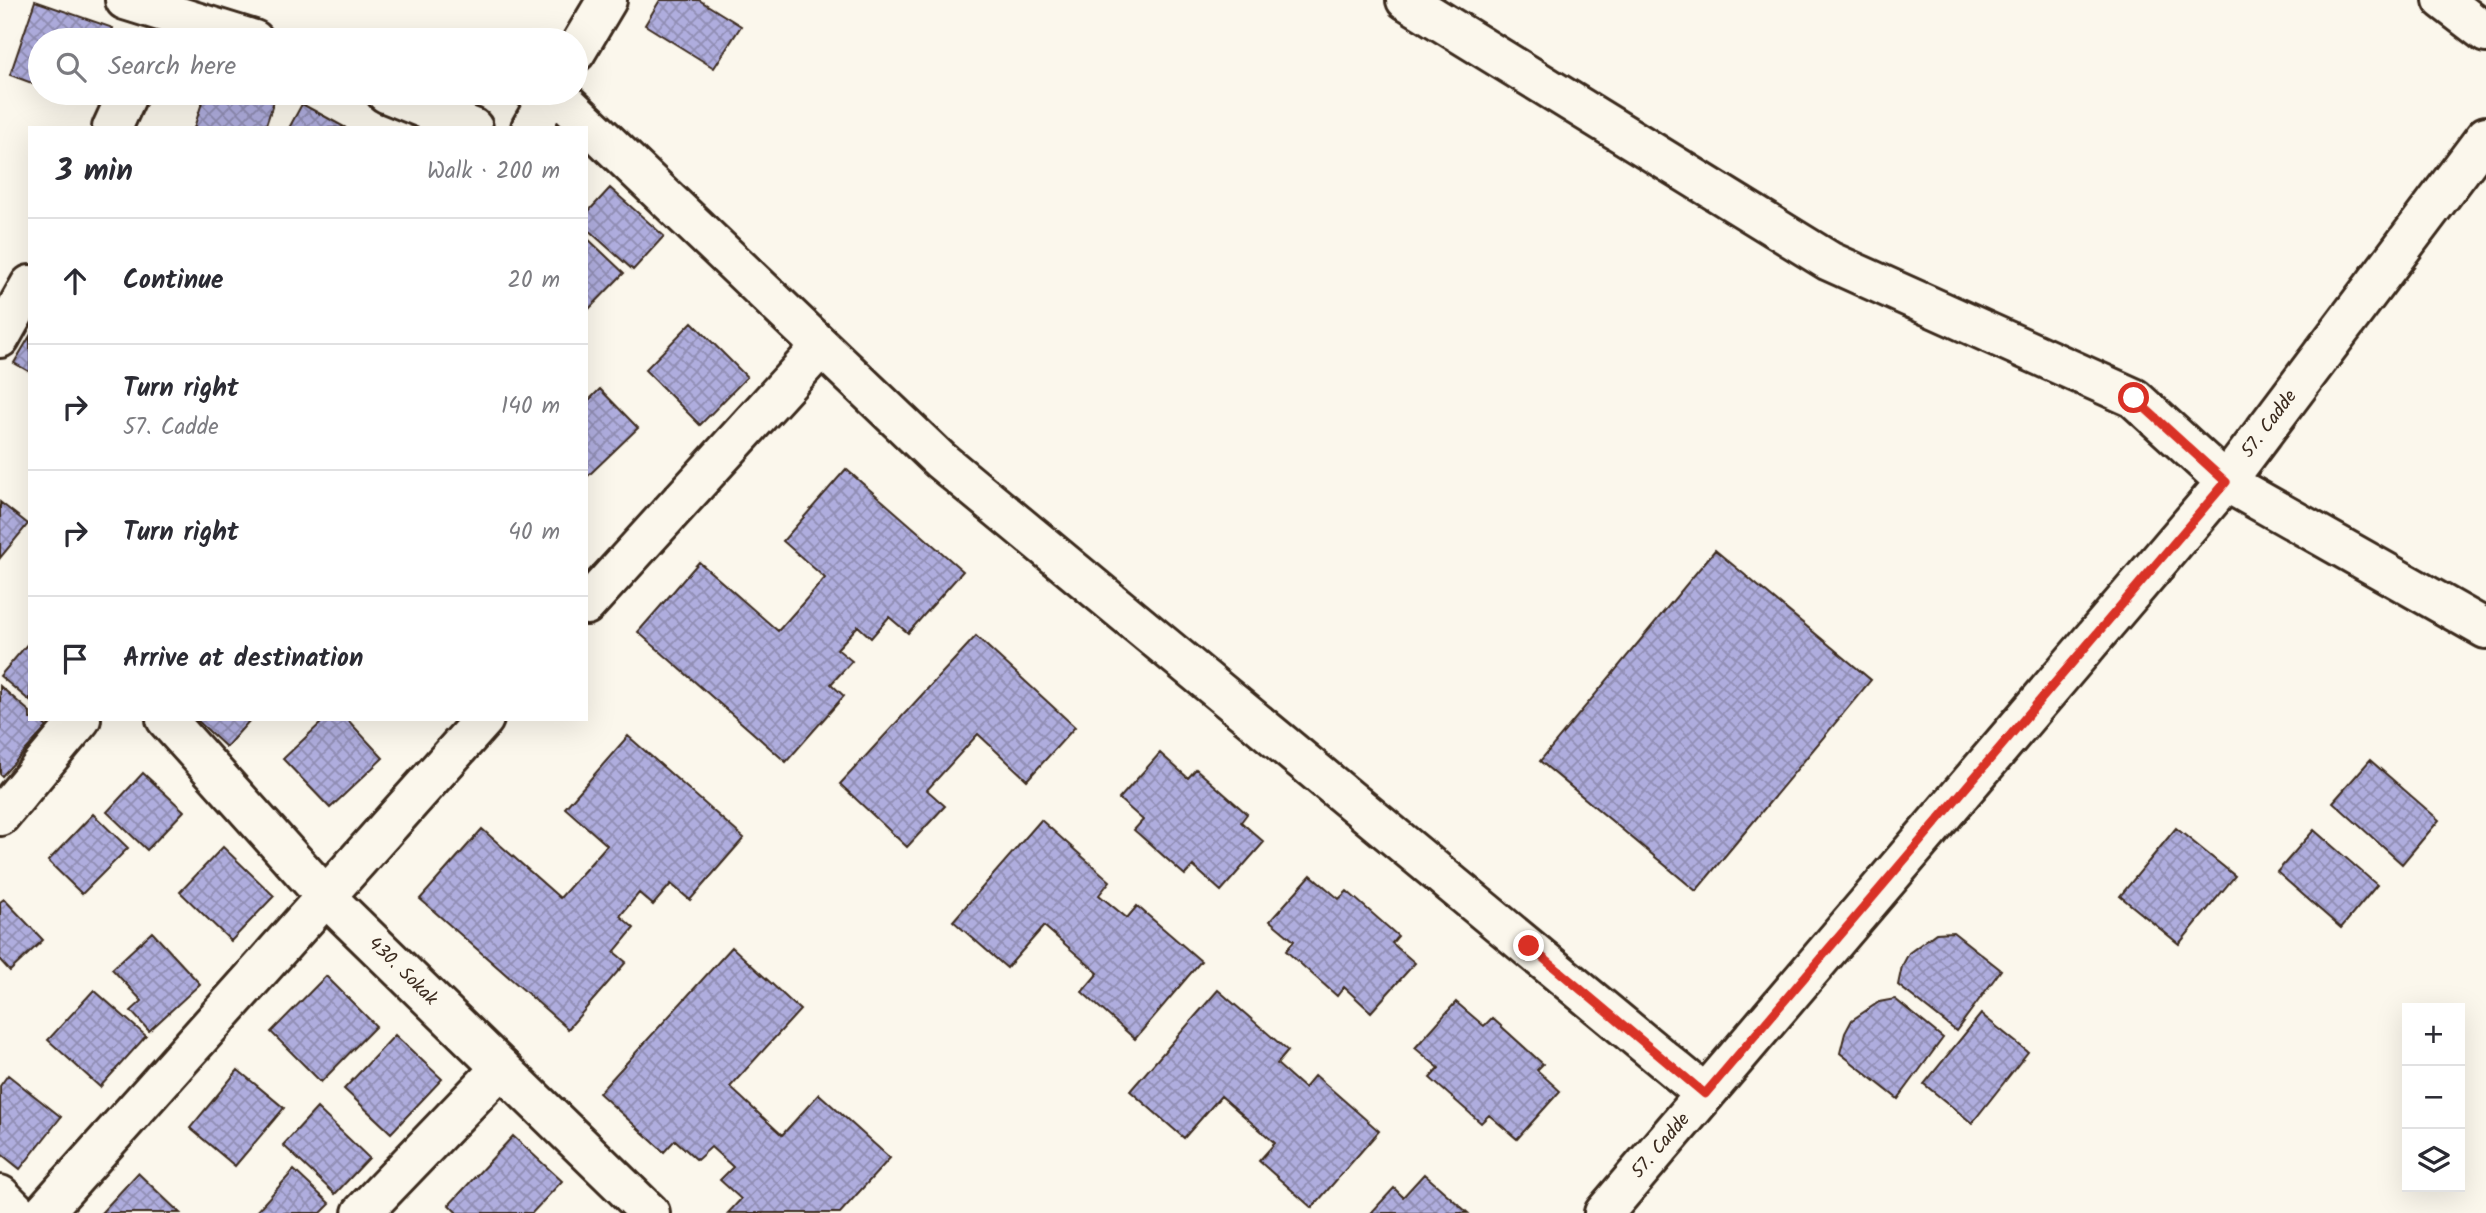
<!DOCTYPE html>
<html lang="en">
<head>
<meta charset="utf-8">
<style>
	:root { --surface:#fff; --page:#f7f7f7; --text:#2b2b33; --muted:#7c7c81; --line:#e1e1e2 }
	body { margin:0; font-family:Kalam,sans-serif; background:var(--page); color:var(--text) }
	.controls { position:absolute; right:21px; bottom:21px; display:grid; overflow:hidden; border-radius:0px; box-shadow:0 7px 28px #0002 }
	.controls button { width:63px; height:63px; display:grid; place-items:center; padding:0; border:0; border-bottom:2px solid var(--line); background:var(--surface); color:var(--text); font:35px sans-serif }
	.stop { position:absolute; width:21px; height:21px; margin:-16px; border:5px solid #d93025; border-radius:50%; background:#fff }
	.stop.end { background:#d93025; border-color:#fff; box-shadow:0 2px 7px #0008 }
	.list { margin:0; padding:0; list-style:none }
	h2 { display:flex; justify-content:space-between; align-items:center; height:91px; margin:0; padding:0 28px; font-size:30px }
	h2 small { font-size:23px; font-weight:400; color:var(--muted) }
	.list li { display:grid; grid-template-columns:46px 1fr auto; gap:21px; align-items:center; box-sizing:border-box; height:126px; padding:0 28px; border-top:2px solid var(--line) }
	.list b { display:block; font-size:26px; white-space:nowrap }
	.list p { margin:0; font-size:23px; white-space:nowrap; color:var(--muted) }
	.list em { font-size:23px; font-style:normal; color:var(--muted) }
	.icon { flex:none; width:38px; height:38px; fill:none; stroke:currentColor; stroke-width:2; stroke-linecap:round; stroke-linejoin:round }
	.map { position:relative; flex:none; width:2486px; height:1213px; overflow:hidden }
	.search { position:absolute; background:var(--surface); box-shadow:0 7px 28px #0002; left:28px; top:28px; width:560px; height:77px; display:flex; align-items:center; gap:18px; box-sizing:border-box; padding:0 24px; border-radius:38px; color:var(--muted); font-size:26px }
	.panel { position:absolute; background:var(--surface); box-shadow:0 7px 28px #0002; left:28px; top:126px; width:560px; height:595px; border-radius:0px }
	.map>svg:first-child { display:block }
</style>
</head>
<body>
<div class="map">
<svg width="2486" height="1213" viewBox="0 0 2486 1213">
	<defs>
		<pattern id="building-cross-hatch" width="8" height="8" patternUnits="userSpaceOnUse" patternTransform="scale(1.75)"><rect width="8" height="8" fill="#afadde"/><path d="M0 0l8 8M0 8l8-8" fill="none" stroke="#908db3"/></pattern>
	</defs>
	<rect width="100%" height="100%" fill="#fbf7ec"/>
	<filter id="ink" filterUnits="userSpaceOnUse"><feTurbulence type="fractalNoise" baseFrequency=".0143" numOctaves="2"/><feDisplacementMap in="SourceGraphic" scale="14" xChannelSelector="R" yChannelSelector="G"/><feConvolveMatrix kernelMatrix="1 2 1 2 8 2 1 2 1" color-interpolation-filters="sRGB"/></filter>
	<g filter="url(#ink)">
		<path fill="url(#building-cross-hatch)" stroke="#3b2a1e" stroke-width="2" d="M660,0H699L741,26L714,68L645,25Z
			M35,1L113,28L109,40H40V86L10,75Z
			M60,93H90L87,102Z
			M205,93H248L274,101L265,128H194Z
			M302,104L346,128H289Z
			M610,188L664,236L633,270L586,228V214Z
			M586,237L624,273L587,311H586Z
			M692,322L747,377L700,425L645,370Z
			M30,336V372L14,363Z
			M600,389L638,428L587,477L586,403Z
			M846,469L963,571L908,633L889,617L871,638L858,626L837,649L852,661L831,684L844,696L786,762L638,632L699,562L778,631L825,578L783,541Z
			M0,502L28,524L0,558Z
			M1715,550L1871,680L1696,891L1540,761Z
			M976,636L1075,727L1027,780L978,734L927,790L945,806L907,847L840,784Z
			M30,641V701L0,676Z
			M0,686L30,712V719H38L47,727L2,776L0,774Z
			M196,719H251L226,747Z
			M325,719H347L383,758L330,808L283,759Z
			M628,736L744,838L690,900L671,884L653,905L639,893L620,916L634,928L614,952L626,962L568,1029L420,899L482,829L560,898L607,845L565,808Z
			M1160,753L1188,778L1196,769L1247,814L1241,822L1264,842L1221,891L1193,866L1185,875L1134,830L1143,820L1119,799Z
			M2370,760L2439,820L2402,864L2333,802Z
			M143,773L184,811L147,850L107,812Z
			M93,814L128,848L82,894L48,861Z
			M1041,820L1110,881L1099,895L1127,918L1137,906L1201,961L1135,1039L1082,992L1098,973L1044,926L1007,968L953,921Z
			M2176,828L2235,876L2179,944L2120,896Z
			M2314,830L2377,885L2341,928L2277,872Z
			M223,847L274,896L231,941L180,892Z
			M1311,875L1339,899L1347,891L1398,936L1392,943L1415,963L1371,1012L1344,987L1337,996L1286,951L1294,941L1270,921Z
			M4,899L43,940L10,971L0,960V902Z
			M152,932L200,984L149,1031L131,1011L142,1001L112,969Z
			M1953,932L2001,970L1956,1031L1898,985L1902,966L1909,953L1936,933Z
			M732,947L800,1010L730,1087L782,1135L819,1094L890,1158L840,1213H728L741,1199L720,1180L733,1167L711,1147L697,1160L675,1140L664,1152L599,1093Z
			M326,976L376,1026L321,1082L271,1032Z
			M94,990L146,1036L100,1087L48,1040Z
			M1218,990L1288,1051L1277,1064L1304,1088L1315,1075L1379,1131L1312,1208L1259,1161L1275,1143L1221,1096L1184,1138L1130,1091Z
			M1895,999L1943,1038L1898,1099L1840,1053L1845,1033L1852,1020L1879,1002Z
			M1456,1002L1484,1026L1492,1018L1543,1064L1537,1070L1560,1091L1517,1139L1489,1115L1481,1123L1430,1078L1439,1068L1415,1048Z
			M1981,1014L2028,1052L1972,1123L1924,1084Z
			M395,1035L442,1079L391,1133L344,1089Z
			M238,1070L284,1108L235,1166L190,1128Z
			M8,1075L61,1117L20,1169L0,1153V1086Z
			M317,1108L369,1158L335,1194L283,1145Z
			M513,1136L562,1181L532,1213H457L449,1205Z
			M294,1170L330,1204L321,1213H255Z
			M138,1173L180,1213H101Z
			M1424,1174L1468,1213H1371L1394,1188L1403,1197Z"/>
		<g fill="none" stroke-linecap="round" stroke-linejoin="round">
			<defs>
				<g id="minor">
					<path d="M125,0L254,40"/>
					<path d="M1406,0L1829,261L2134,398L2226,482L2486,629"/>
					<path d="M2443,0L2486,33"/>
					<path d="M576,52L607,0"/>
					<path d="M386,93L473,128"/>
					<path d="M556,93L940,460L1705,1094"/>
					<path d="M112,128L128,93"/>
					<path d="M531,128L551,93"/>
					<path d="M0,338L30,285"/>
					<path d="M586,605L821,347"/>
					<path id="s1" d="M166,719L326,897L650,1213"/>
					<path d="M0,816L81,719"/>
					<path d="M0,1195L18,1213"/>
					<path d="M43,1213L484,719"/>
					<path d="M362,1213L501,1068"/>
					<path id="s2" d="M1604,1213L2226,482L2486,136"/>
				</g>
			</defs>
			<use href="#minor" stroke="#3b2a1e" stroke-width="44"/>
			<use href="#minor" stroke="#fbf7ec" stroke-width="38"/>
		</g>
	</g>
	<g fill="none" stroke-linecap="round" stroke-linejoin="round" filter="url(#ink)">
		<path stroke="#d93025" stroke-width="9" d="M1529,946L1705,1094L2226,482L2134,398"/>
	</g>
	<g text-anchor="middle" dominant-baseline="central" stroke-width="7" stroke-linejoin="round" paint-order="stroke">
		<g font-size="19" fill="#3b2a1e" stroke="#fbf7ec">
			<text stroke="none"><textPath href="#s2" startOffset="1032">57. Cadde</textPath></text>
			<text stroke="none"><textPath href="#s1" startOffset="346">430. Sokak</textPath></text>
			<text stroke="none"><textPath href="#s2" startOffset="88">57. Cadde</textPath></text>
		</g>
	</g>
</svg>
<div class="controls">
<button>+</button>
<button>−</button>
<button><svg class="icon" aria-label="layers" viewBox="0 0 24 24"><path d="M12 4l9 5-9 5-9-5zM3 14l9 5 9-5"/></svg></button>
</div>
<div class="stop" style="left:2134px;top:398px"></div>
<div class="stop end" style="left:1529px;top:946px"></div>
<div class="search"><svg class="icon" aria-label="search" viewBox="0 0 24 24"><circle cx="10" cy="10" r="6"/><path d="M15 15l6 6"/></svg>Search here</div>
<section class="panel">
<h2>3 min<small>Walk · 200 m</small></h2>
<ul class="list">
<li><svg class="icon" aria-label="ahead" viewBox="0 0 24 24"><path d="M12 20V5M6 11l6-6 6 6"/></svg><div><b>Continue</b></div><em>20 m</em></li>
<li><svg class="icon" aria-label="right" viewBox="0 0 24 24"><path d="M7 20v-9h11M14 6l5 5-5 5"/></svg><div><b>Turn right</b><p>57. Cadde</p></div><em>140 m</em></li>
<li><svg class="icon" aria-label="right" viewBox="0 0 24 24"><path d="M7 20v-9h11M14 6l5 5-5 5"/></svg><div><b>Turn right</b></div><em>40 m</em></li>
<li><svg class="icon" aria-label="arrive" viewBox="0 0 24 24"><path d="M6 21V4h12l-3 4 3 4H6"/></svg><div><b>Arrive at destination</b></div></li>
</ul>
</section>
</div>
</body>
</html>
